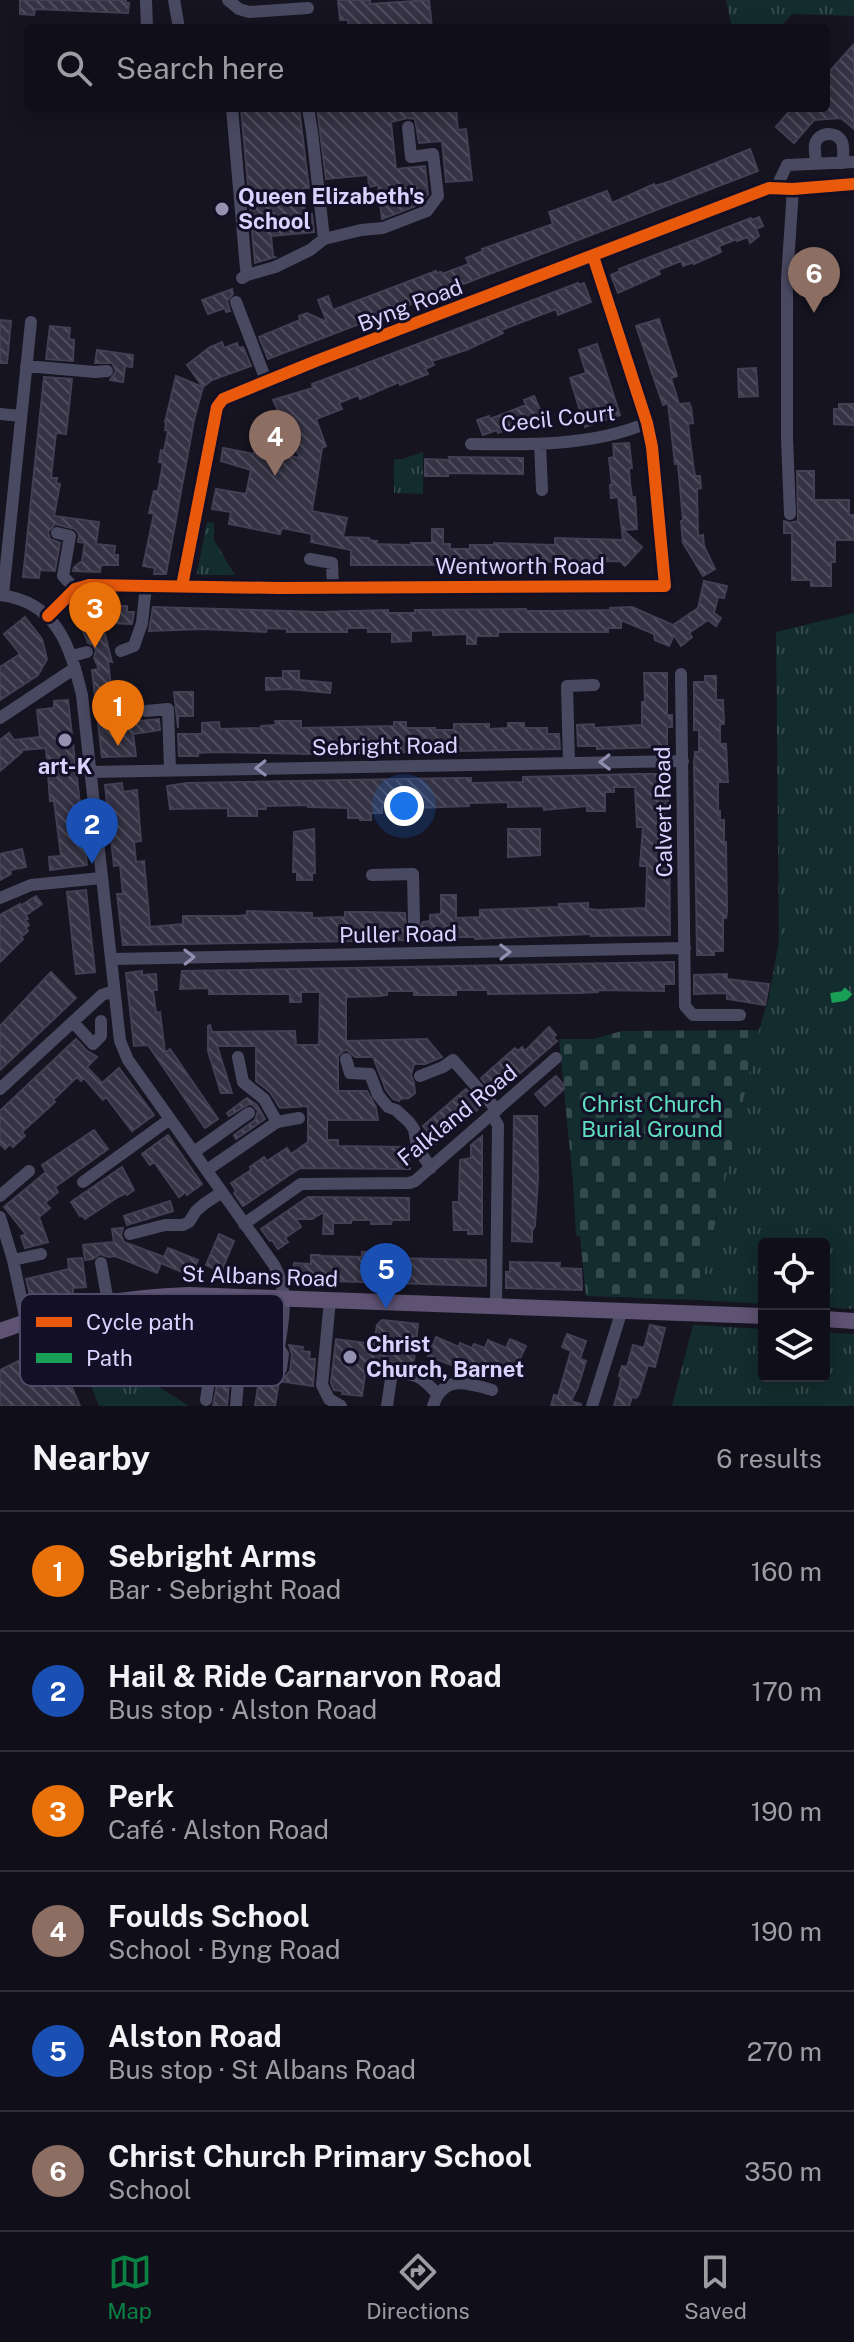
<!DOCTYPE html>
<html lang="en">
<head>
<meta charset="utf-8">
<style>
	:root { --surface:#100f19; --page:#191822; --text:#f1f3f6; --muted:#9c9ca2; --line:#302f38; --accent:#0b8043 }
	body { margin:0; font-family:"Public Sans",sans-serif; background:var(--page); color:var(--text) }
	.controls { position:absolute; right:24px; bottom:24px; display:grid; overflow:hidden; border-radius:8px; box-shadow:0 4px 20px #0003 }
	.controls button { width:72px; height:72px; display:grid; place-items:center; padding:0; border:0; border-bottom:2px solid var(--line); background:var(--surface); color:var(--text); font:40px sans-serif }
	.you { position:absolute; left:404px; top:806px; width:28px; height:28px; margin:-20px; border:6px solid #fff; border-radius:50%; background:#1a73e8; box-shadow:0 0 0 12px #1a73e833 }
	.badge { display:grid; place-items:center; width:52px; height:52px; border-radius:50%; background:var(--accent); color:#fff; font-size:26px; font-weight:700 }
	.pin { position:absolute; translate:-50% -66px; filter:drop-shadow(0 2px 4px #0008) }
	.pin::after { content:''; position:absolute; top:42px; width:28px; height:24px; background:inherit; clip-path:polygon(0 0,100% 0,50% 100%) }
	.list { margin:0; padding:0; list-style:none }
	h2 { display:flex; justify-content:space-between; align-items:center; height:104px; margin:0; padding:0 32px; font-size:34px }
	h2 small { font-size:26px; font-weight:400; color:var(--muted) }
	.list li { display:grid; grid-template-columns:52px 1fr auto; gap:24px; align-items:center; box-sizing:border-box; height:120px; padding:0 32px; border-top:2px solid var(--line) }
	.list b { display:block; font-size:30px; white-space:nowrap }
	.list p { margin:0; font-size:26px; white-space:nowrap; color:var(--muted) }
	.list em { font-size:26px; font-style:normal; color:var(--muted) }
	.icon { flex:none; width:44px; height:44px; fill:none; stroke:currentColor; stroke-width:2; stroke-linecap:round; stroke-linejoin:round }
	.map { position:relative; flex:none; width:854px; height:1406px; overflow:hidden }
	.search { position:absolute; background:var(--surface); box-shadow:0 4px 20px #0003; left:24px; right:24px; top:24px; height:88px; display:flex; align-items:center; gap:20px; box-sizing:border-box; padding:0 28px; border-radius:8px; color:var(--muted); font-size:30px }
	.sheet { height:824px; background:var(--surface) }
	nav { display:flex; justify-content:space-around; align-items:center; box-sizing:border-box; height:112px; border-top:2px solid var(--line); background:var(--surface); font-size:22px; color:var(--muted) }
	nav a { display:grid; justify-items:center; gap:4px }
	nav .on { color:var(--accent) }
	.map>svg:first-child { display:block }
</style>
</head>
<body>
<div class="map">
<svg width="854" height="1406" viewBox="0 0 854 1406">
	<defs>
		<pattern id="grass-tufts" width="24" height="20" patternUnits="userSpaceOnUse" patternTransform="scale(2)"><rect width="24" height="20" fill="#132c2d"/><path d="M3 7l-1-3M5 7V3M7 7l1-3M15 17l-1-3M17 17v-4M19 17l1-3" fill="none" stroke="#354a4c"/></pattern>
		<pattern id="cemetery-stones" width="16" height="16" patternUnits="userSpaceOnUse" patternTransform="scale(2)"><rect width="16" height="16" fill="#132c2d"/><path d="M2 7V4a2 2 0 0 1 4 0v3zM10 15v-3a2 2 0 0 1 4 0v3z" fill="#354a4c"/></pattern>
		<pattern id="building-back-hatch" width="6" height="6" patternUnits="userSpaceOnUse" patternTransform="scale(2)"><rect width="6" height="6" fill="#343243"/><path d="M-1 5l2 2M0 0l6 6M5-1l2 2" fill="none" stroke="#514f5f"/></pattern>
	</defs>
	<rect width="100%" height="100%" fill="#161421"/>
	<path fill="url(#grass-tufts)" d="M726,0H854V16L792,14L780,28H732Z
		M423,452V494L394,493V459H402Z
		M207,522L214,523V540L235,575H201L197,573Z
		M854,613V1309L824,1307V1244H764V1304L698,1300L759,1030L768,1001L779,941L776,632Z
		M693,1325L764,1329V1376H824V1333L854,1334V1406H672Z
		M69,1330L189,1406H99Z"/>
	<path fill="url(#cemetery-stones)" d="M759,1030L698,1300L586,1296L580,1237L576,1235L573,1182L559,1039H593L622,1031Z"/>
	<path fill="url(#building-back-hatch)" stroke="#433f54" stroke-width="2" d="M20,0H126V3H129L128,13L35,9L34,15L20,14Z
		M338,0H370V4L429,0L432,28H349L348,20H340Z
		M854,44V129L841,118L814,120L794,143L776,127L792,108H826V71H830Z
		M241,108H299L309,188H303L305,215L312,214L314,232L271,236L273,256L275,257L255,263Z
		M317,108H456L458,130L466,129L472,180L446,182L442,141L419,143L415,119L408,118L391,122L396,169L425,166L428,194L421,204L382,219L378,185L369,187L368,175L326,179Z
		M750,149L758,171L268,359L259,337L300,320L299,316L307,313L327,322L318,300L328,296L333,310L436,271V273L441,272L442,274L469,264L466,258L483,251L482,249L553,224L549,212L607,191L612,203L654,184L655,186L671,181Z
		M759,217L763,226L756,229L759,236L750,243L748,237L737,241V239L719,246L721,252L694,264V262L683,266L681,261L658,270L660,274L618,293L611,275L620,271L619,269L751,218L752,220Z
		M578,283L579,285L584,283L591,302L558,315L556,309L501,330L503,333L466,350L432,361L434,365L425,369L428,374L400,385L399,382L360,399L358,395L339,403L342,409L316,419L326,446L322,448L312,511L347,518L343,537L369,538V540L377,541L376,544L411,545V543H432V529H443V544H450V549H470V545H494V543L555,545V538L623,540L618,497L611,498L610,485H612L609,458L614,457L613,444L629,443L632,468H629L630,483L632,498L635,497L637,529L623,530L642,547L625,566L620,561L525,562V565H351V550L311,542L312,534L282,528L280,534L229,524L231,512L212,509L216,489L246,494L251,470L221,461L223,448L254,454L255,449L300,458L273,400L313,388L312,384Z
		M232,289L233,294L227,301L230,311L226,312L225,308L208,314L202,300Z
		M659,319L677,376L671,378L679,404L689,403L691,407L693,423L688,424L693,464L695,476H700L701,488L697,489L698,536L703,535L704,546L715,569L703,576L683,543L681,521L683,520L678,464H675L668,403L663,405L636,326Z
		M0,320L11,321L7,363H0Z
		M50,326L70,328L69,339L74,340L73,361L46,359Z
		M222,342L224,348L237,343L239,348L243,347L251,366L212,380L203,387L187,365L210,347Z
		M597,344L620,415L585,427L570,378L586,373L579,350Z
		M97,350L133,355L132,367L125,366L123,382L110,380L116,371L112,363H95Z
		M756,368L758,396L739,397L738,369Z
		M176,376L203,387L194,420L166,574H154L155,568L143,566L154,514L149,513L154,491H158L163,463L159,462L161,450L164,451L168,431L165,430L166,423L165,422Z
		M44,377L72,379L66,434L56,433L51,478H57L56,483L60,484L54,516L99,522L96,544L115,546L114,555H118V565H101L100,572L73,571L74,567L82,561L85,543L78,542L79,534L75,529L55,524L48,532L50,539L60,543L55,571L40,570L39,578L23,577Z
		M534,396L543,416L498,433L497,430L483,435L477,420L489,416L490,419L526,405L524,400Z
		M839,404H854V425L834,424V409H839Z
		M449,457L523,458V474L448,473V476H425V459L450,460Z
		M797,471H814V500H849V515H854V540H835V562H831V586H811V580H792V533H784V521L790,523L798,521Z
		M704,581L727,586L724,598L718,597L714,613L721,618L716,626L708,620L689,633L692,637L681,646L674,635L669,646L655,640L654,634L621,620V628H608V632H498V636H476V644H467V634L433,635V630L411,631V641L392,642V632H368V628H347V632H287V629L267,628L266,632L203,629L149,631L153,607L320,612L388,610V613H415V610L526,609V611H553L610,610V608L632,607L673,625L698,608Z
		M88,606H127V612H134L132,624L102,623L112,662L108,661L115,721H118V723L159,719L160,730L133,734L136,756L102,757L92,670L99,669L94,658L96,650L93,645L88,643L79,622Z
		M25,617L42,639L47,659L38,675L0,700V667L20,654L4,634Z
		M283,671H299V680L331,683L330,693L289,689L266,690V678H283Z
		M644,673H667V715H672V727H667V747L597,749V746H578L577,725L594,724V728L642,725V702H645Z
		M705,676H716V700H723L724,724H720V744H726L728,782H718V811H720V820H724V842H726L727,911L726,918H723V951H714V955H697L694,763L695,752H699V730H694V682H705Z
		M174,692H193V716H178V728Z
		M68,700L87,865L50,870L49,857L61,856L54,801H50L46,748L22,750V752L0,771V740L9,733L14,740L40,737L37,710L54,708V701Z
		M275,721H301V728L394,726V722H406V728H435V730H454V724H489V729L508,728V723H524V728H547V734H559L560,749L314,754L212,752L198,753V756H179L178,734H202V723L219,722L220,729L261,728V726L276,725Z
		M637,774H667L668,806H664L665,819V832H669L670,935L591,936V934L475,939V937H457L418,940L123,945L117,894H123L120,865L114,866L105,785L122,783L123,792L137,790L141,841L134,842L136,862L144,861L150,927L183,924V916H237L247,915V911L312,913V918L345,917V912H367L405,913L406,926L413,931L419,929L423,922L430,921V915L441,914V895H456V918L480,917V910L559,907V904L588,903V909L599,910L646,908L647,866H640L643,827H637L635,787H614V792H605V811H587V806L544,810L543,806L508,807V802L469,803V806L416,808V803H396L382,807V813H371V820H360V818H348V808L308,807V805L266,806V809H257V816H228V808L170,809L167,786L187,783L456,778H471V783L523,782V777Z
		M314,829L315,873H312V880H297V872H293L294,832Z
		M508,829H540V855L508,857Z
		M22,849L26,867L10,870L11,874L0,880V854Z
		M86,890L95,972L76,974L67,892Z
		M36,896L42,904L26,915L28,919L25,920L29,925L26,928L28,931L21,937L23,939L0,962V915L20,904V906Z
		M674,962V984H664V991L598,990V992L577,993L488,994V990H456V995H414V991H387V995L380,996L346,997V1041L427,1039L442,1057L425,1064H414L411,1075L414,1083L415,1093L409,1098L400,1099L399,1101L393,1099L386,1090L373,1057H355L347,1050L343,1051L338,1056V1091H367L376,1107L378,1120H327V1140H338V1146L408,1147L410,1169L300,1168L243,1206L234,1193L236,1191L231,1183L251,1170L250,1167L264,1157L267,1161L287,1148L291,1154L308,1142V1106L280,1108L270,1092L256,1081V1046H217L232,1093H221L208,1051V1026L210,1025L212,1032L295,1031L296,1045H319L320,992H301V1002H290V994H209V988L180,989L182,971Z
		M142,971V975L156,974L157,990H153L156,1013L160,1012L165,1053L170,1049L218,1119L205,1128L148,1045L134,1046L126,973Z
		M51,972L76,998L0,1070V1026Z
		M727,974V979L769,984L765,1005L727,999V993L694,994V975Z
		M549,1027L556,1035L553,1038L557,1041L495,1095L481,1078L515,1048L518,1051L522,1047L525,1051Z
		M76,1039L86,1050L97,1057L87,1067L102,1083L119,1068L154,1115L132,1131L106,1097L103,1100L84,1078L81,1081L77,1077L53,1100L55,1102L22,1132L25,1136L13,1147L10,1144L5,1149L0,1144V1111Z
		M556,1076L563,1084L564,1089L545,1106L535,1094Z
		M466,1089L482,1106L458,1126H453L452,1131L429,1149L424,1134L427,1131L423,1126Z
		M247,1098L257,1105L265,1119L236,1139L234,1135L255,1120L258,1111L253,1105L249,1104L229,1116L227,1113Z
		M514,1116H537L538,1177L535,1226L532,1231V1242L512,1241Z
		M94,1130L108,1149L55,1187L58,1192L45,1203L50,1208L39,1217L48,1242L25,1248L21,1236L26,1234L4,1207L46,1172L42,1165Z
		M168,1135L202,1184L187,1195L186,1192L179,1197L154,1162L150,1165L142,1154Z
		M482,1136V1234H468V1230H454L453,1202H459L460,1160L471,1158V1145Z
		M122,1167L134,1190L127,1195L126,1193L118,1197L85,1219L82,1215L80,1216L71,1202Z
		M308,1197L409,1198V1220H392L391,1224H371V1220H351V1223H333V1234H323L324,1212L312,1219H296L301,1227L285,1238L288,1242L278,1249L272,1240L270,1241L261,1229Z
		M170,1201L173,1211L127,1225L124,1216Z
		M123,1228L121,1235L124,1242L164,1257L168,1248L198,1260L191,1276L161,1263L157,1273L115,1256L108,1257L100,1254L93,1259L85,1260L83,1245L114,1242L112,1229Z
		M219,1234L234,1241L221,1272L206,1265Z
		M362,1252H389V1258L486,1260V1286L297,1280L293,1275L294,1263L311,1264V1255H320L323,1259V1256L362,1257Z
		M82,1258L86,1287L73,1288V1294L46,1297L50,1299L32,1304L26,1279L69,1269L68,1259Z
		M510,1262L560,1263L559,1268L581,1269L582,1290L506,1288V1272H510Z
		M382,1320L418,1324L414,1360L409,1364L367,1360L362,1396L342,1394L343,1391L334,1390L331,1383L336,1339L374,1344L377,1325Z
		M650,1325L665,1328L655,1367L648,1365L639,1394L636,1398L632,1397L629,1406H614L620,1384L621,1377L619,1376L622,1366L627,1367L633,1345L644,1348Z
		M567,1334L586,1341L580,1359L586,1361L578,1387L571,1401L581,1404V1406H551L554,1395L558,1396L571,1351L562,1347Z
		M436,1337L459,1347L460,1343L472,1348L474,1344L485,1348L488,1340L506,1348L510,1339L526,1346L515,1369L506,1365L504,1369L491,1364L490,1368L478,1363L477,1367L466,1362L464,1366L452,1361L451,1365L428,1356Z
		M57,1342L62,1352L57,1353L80,1406H0V1370Z
		M289,1345L303,1347L302,1351L310,1352L309,1359H315L313,1386L279,1381L275,1406H255L262,1360L273,1361L272,1372L275,1376L285,1377L290,1371L292,1355Z
		M220,1369L230,1370L227,1406H213Z"/>
	<g fill="none" stroke-linecap="round" stroke-linejoin="round">
		<path stroke="#333142" stroke-width="12" stroke-dasharray="12 6" stroke-linecap="butt" d="M414,922V940"/>
		<path stroke="#4a4962" stroke-width="12" d="M146,0L147,28
			M174,0L179,28
			M228,0L239,9L249,12L308,8
			M232,108L246,269L247,275L242,278
			M308,108L312,132L324,239
			M816,164C816,158 814,150 815,144C819,131 837,131 842,142C844,148 843,156 843,163
			M776,188L787,165L854,162
			M247,275L275,267L310,250L324,239L361,230L383,228L427,211L438,196L433,154L411,157L408,127
			M236,302L266,380
			M26,366L95,372L107,371
			M0,414L21,416
			M471,444C528,445 593,446 647,423
			M540,444L542,490
			M790,514L787,438V279L793,189
			M57,533L70,536L63,576L75,589
			M310,559L332,563L333,587
			M182,586L217,407L223,399L316,361L769,188L793,189L854,184
			M0,595C57,602 70,646 82,695L120,1041L128,1060L274,1265C290,1294 283,1317 279,1348L283,1354L281,1369
			M3,595L31,322
			M48,616L75,589L89,585L279,588L665,586L652,447L647,423L593,256
			M121,651L134,646L142,623L146,586
			M72,656L87,652
			M681,674L685,1006L693,1015H740
			M146,711L168,709L170,770
			M0,718L75,668
			M569,763L567,686L594,685
			M89,772L683,761
			M372,875L413,874L414,922
			M0,898L31,885L101,878
			M111,959L685,948
			M73,1022L93,1044L101,1036V1021
			M238,1057L243,1082L264,1099L277,1122
			M346,1059L350,1073L370,1074L378,1095L388,1107L396,1110L409,1122L414,1129L417,1147L431,1168
			M420,1076L443,1067L453,1060L497,1110
			M0,1089L102,995L114,991
			M492,1115L498,1125L496,1307
			M194,1152L249,1113
			M207,1170L277,1122L299,1118
			M83,1182L170,1119
			M0,1196L29,1171
			M0,1217L13,1260L26,1321
			M244,1224L301,1184L409,1183L415,1181L556,1058
			M130,1234L165,1225H183L189,1222L196,1211L204,1204L222,1192
			M13,1260L41,1254
			M101,1263L108,1302
			M218,1295L212,1360L233,1361
			M330,1300L322,1385L329,1399L341,1406
			M106,1312V1340
			M106,1317L132,1316L131,1298
			M206,1400L212,1360
			M236,1406L245,1296
			M387,1406L392,1372C415,1374 421,1375 437,1394
			M433,1406C443,1374 468,1383 492,1390
			M592,1406L622,1310"/>
		<path stroke="#5e5373" stroke-width="16" d="M824,1319L854,1321
			M0,1331C62,1308 123,1297 189,1295L764,1316"/>
		<path stroke="#1a9f57" stroke-width="10" stroke-dasharray="20 10" stroke-linecap="butt" d="M831,998L844,996L854,985"/>
		<defs>
			<path id="cycleway" d="M182,586L217,407L223,399L316,361L769,188L793,189L854,184
				M48,616L75,589L89,585L279,588L665,586L652,447L647,423L593,256"/>
		</defs>
		<use href="#cycleway" stroke="#130f26" stroke-width="17"/>
		<use href="#cycleway" stroke="#e8590c" stroke-width="12"/>
	</g>
	<defs><path id="oneway-chevron" d="M-2-3.5L2.5 0L-2 3.5" fill="none" stroke-width="1.6" stroke-linecap="round" stroke-linejoin="round" transform="scale(2)"/></defs>
	<g stroke="#928eb0">
		<use href="#oneway-chevron" transform="translate(605 762) rotate(179)"/>
		<use href="#oneway-chevron" transform="translate(261 768) rotate(179)"/>
		<use href="#oneway-chevron" transform="translate(505 952) rotate(-1)"/>
		<use href="#oneway-chevron" transform="translate(189 957) rotate(-1)"/>
	</g>
	<g fill="#9591b1" stroke="#130f26" stroke-width="3">
		<circle cx="222" cy="209" r="8"/>
		<circle cx="65" cy="740" r="8"/>
		<circle cx="350" cy="1357" r="8"/>
	</g>
	<g text-anchor="middle" dominant-baseline="central" stroke-width="6" stroke-linejoin="round" paint-order="stroke">
		<g font-size="22" font-weight="bold" fill="#d9d4ff" stroke="#130f26" text-anchor="start">
			<text x="238" y="196">Queen Elizabeth's<tspan x="238" dy="25">School</tspan></text>
			<text x="65" y="766" text-anchor="middle">art-K</text>
			<text x="366" y="1344">Christ<tspan x="366" dy="25">Church, Barnet</tspan></text>
		</g>
		<g font-size="22" fill="#d9d4ff" stroke="#130f26">
			<text transform="translate(410 305) rotate(-21)">Byng Road</text>
			<text transform="translate(558 418) rotate(-6)">Cecil Court</text>
			<text x="520" y="566">Wentworth Road</text>
			<text transform="translate(385 746) rotate(-1)">Sebright Road</text>
			<text transform="translate(663 812) rotate(-91)">Calvert Road</text>
			<text transform="translate(398 934) rotate(-1)">Puller Road</text>
			<text transform="translate(457 1115) rotate(-39)">Falkland Road</text>
			<text transform="translate(260 1276) rotate(2)">St Albans Road</text>
		</g>
		<g font-size="22" fill="#5fe0c0" stroke="#130f26">
			<text x="652" y="1104">Christ Church<tspan x="652" dy="25">Burial Ground</tspan></text>
		</g>
	</g>
	<rect x="20" y="1294" width="264" height="92" rx="12" fill="#130f26" stroke="#4e4a67" stroke-width="2"/>
	<rect x="36" y="1317" width="36" height="10" fill="#e8590c"/>
	<rect x="36" y="1353" width="36" height="10" fill="#1a9f57"/>
	<g font-size="22" fill="#d9d4ff">
		<text x="86" y="1330">Cycle path</text>
		<text x="86" y="1366">Path</text>
	</g>
</svg>
<div class="controls">
<button><svg class="icon" aria-label="locate" viewBox="0 0 24 24"><circle cx="12" cy="12" r="6"/><path d="M12 2v4M12 18v4M2 12h4M18 12h4"/></svg></button>
<button><svg class="icon" aria-label="layers" viewBox="0 0 24 24"><path d="M12 4l9 5-9 5-9-5zM3 14l9 5 9-5"/></svg></button>
</div>
<div class="you"></div>
<div class="pin badge" style="left:118px;top:746px;background:#e8710a">1</div>
<div class="pin badge" style="left:92px;top:864px;background:#1a4fb4">2</div>
<div class="pin badge" style="left:95px;top:648px;background:#e8710a">3</div>
<div class="pin badge" style="left:275px;top:476px;background:#8d6e63">4</div>
<div class="pin badge" style="left:386px;top:1309px;background:#1a4fb4">5</div>
<div class="pin badge" style="left:814px;top:313px;background:#8d6e63">6</div>
<div class="search"><svg class="icon" aria-label="search" viewBox="0 0 24 24"><circle cx="10" cy="10" r="6"/><path d="M15 15l6 6"/></svg>Search here</div>
</div>
<section class="sheet">
<h2>Nearby<small>6 results</small></h2>
<ul class="list">
<li><span class="badge" style="background:#e8710a">1</span><div><b>Sebright Arms</b><p>Bar · Sebright Road</p></div><em>160 m</em></li>
<li><span class="badge" style="background:#1a4fb4">2</span><div><b>Hail &amp; Ride Carnarvon Road</b><p>Bus stop · Alston Road</p></div><em>170 m</em></li>
<li><span class="badge" style="background:#e8710a">3</span><div><b>Perk</b><p>Café · Alston Road</p></div><em>190 m</em></li>
<li><span class="badge" style="background:#8d6e63">4</span><div><b>Foulds School</b><p>School · Byng Road</p></div><em>190 m</em></li>
<li><span class="badge" style="background:#1a4fb4">5</span><div><b>Alston Road</b><p>Bus stop · St Albans Road</p></div><em>270 m</em></li>
<li><span class="badge" style="background:#8d6e63">6</span><div><b>Christ Church Primary School</b><p>School</p></div><em>350 m</em></li>
</ul>
</section>
<nav>
<a class="on"><svg class="icon" aria-label="map" viewBox="0 0 24 24"><path d="M3 6l6-2 6 2 6-2v14l-6 2-6-2-6 2zM9 4v14M15 6v14"/></svg>Map</a>
<a><svg class="icon" aria-label="directions" viewBox="0 0 24 24"><path d="M12 3l9 9-9 9-9-9zM9 14v-3h6M13 9l2 2-2 2"/></svg>Directions</a>
<a><svg class="icon" aria-label="saved" viewBox="0 0 24 24"><path d="M7 4h10v16l-5-4-5 4z"/></svg>Saved</a>
</nav>
</body>
</html>
